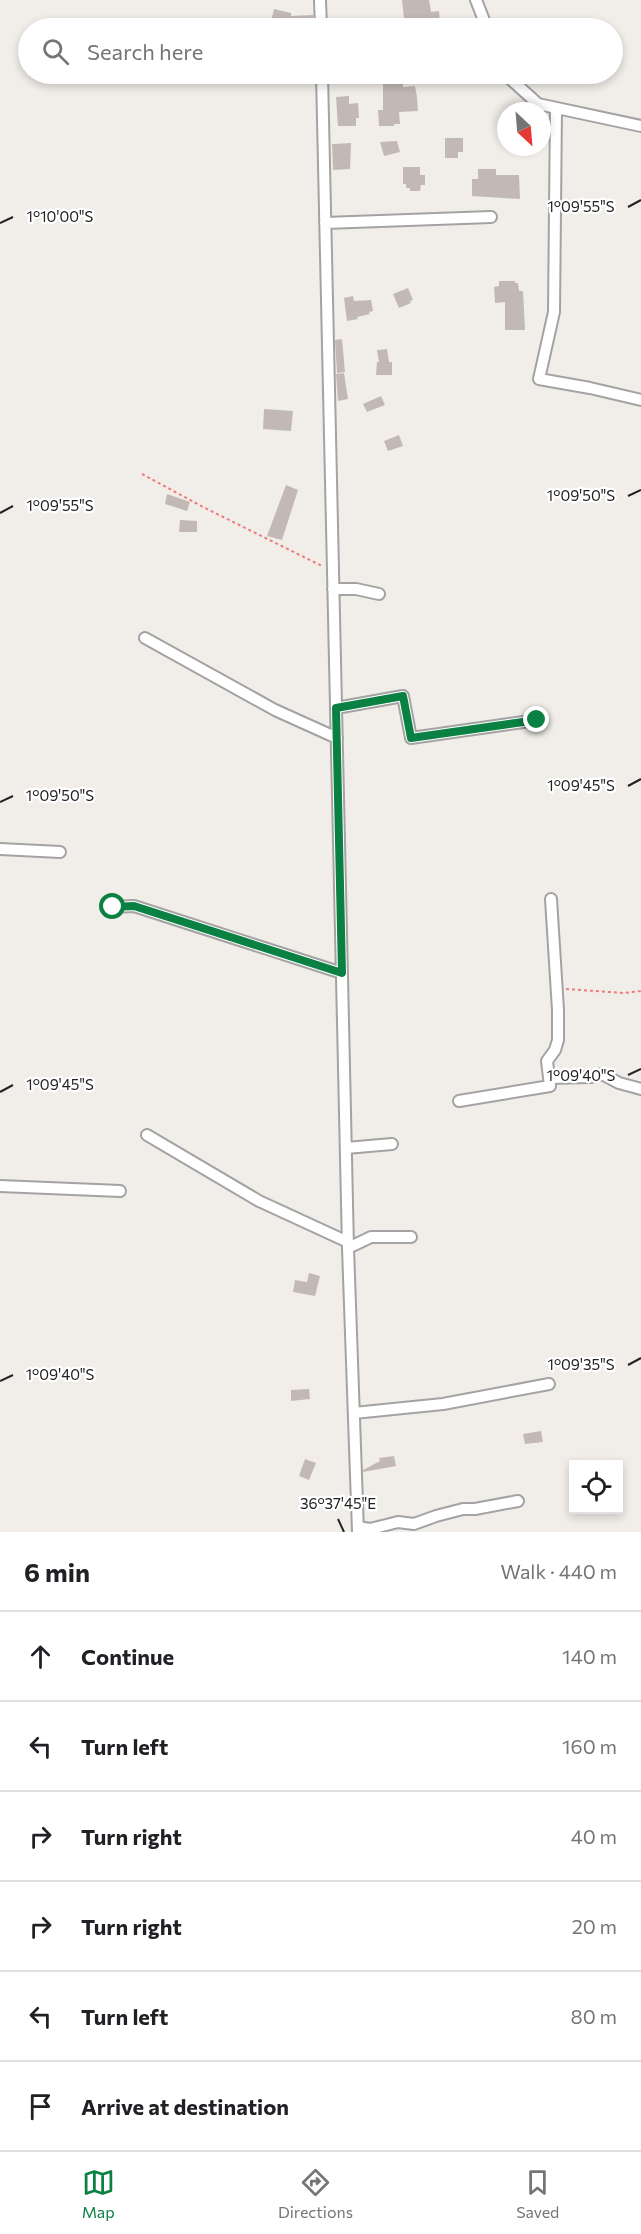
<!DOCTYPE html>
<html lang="en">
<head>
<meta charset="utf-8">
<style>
	:root { --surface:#fff; --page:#f2f2f2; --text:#202124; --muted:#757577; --line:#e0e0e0; --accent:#0b8043 }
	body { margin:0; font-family:Commissioner,sans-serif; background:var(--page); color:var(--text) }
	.controls { position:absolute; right:18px; bottom:18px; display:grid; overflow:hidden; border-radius:0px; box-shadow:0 3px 9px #0003 }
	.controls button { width:54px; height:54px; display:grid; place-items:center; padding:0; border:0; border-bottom:2px solid var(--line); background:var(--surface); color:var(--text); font:30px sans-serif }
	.compass { position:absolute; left:497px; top:102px; width:54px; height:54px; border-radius:50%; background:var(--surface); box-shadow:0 3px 9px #0003; rotate:154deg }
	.stop { position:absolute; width:18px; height:18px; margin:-14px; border:4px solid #0b8043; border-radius:50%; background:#fff }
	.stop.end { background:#0b8043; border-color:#fff; box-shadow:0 2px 6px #0008 }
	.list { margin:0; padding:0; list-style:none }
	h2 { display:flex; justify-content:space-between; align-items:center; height:78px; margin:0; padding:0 24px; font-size:26px }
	h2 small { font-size:20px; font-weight:400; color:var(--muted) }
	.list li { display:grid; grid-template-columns:39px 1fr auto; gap:18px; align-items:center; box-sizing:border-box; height:90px; padding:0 24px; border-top:2px solid var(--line) }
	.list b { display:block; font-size:22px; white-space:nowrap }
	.list em { font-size:20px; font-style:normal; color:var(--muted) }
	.icon { flex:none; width:33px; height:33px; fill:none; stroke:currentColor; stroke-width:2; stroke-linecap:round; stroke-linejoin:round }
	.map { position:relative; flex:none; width:641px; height:1532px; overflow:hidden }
	.search { position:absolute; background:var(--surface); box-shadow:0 3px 9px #0003; left:18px; right:18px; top:18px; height:66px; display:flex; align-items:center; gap:15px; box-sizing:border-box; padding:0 21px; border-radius:33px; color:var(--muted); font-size:22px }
	.sheet { height:618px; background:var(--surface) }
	nav { display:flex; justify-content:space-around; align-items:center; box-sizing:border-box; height:84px; border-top:2px solid var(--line); background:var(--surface); font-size:16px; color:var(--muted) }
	nav a { display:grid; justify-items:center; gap:3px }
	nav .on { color:var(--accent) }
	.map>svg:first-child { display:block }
</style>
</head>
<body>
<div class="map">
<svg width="641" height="1532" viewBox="0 0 641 1532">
	<rect width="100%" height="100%" fill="#f1eee9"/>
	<path fill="#c2b9b6" d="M402,0H429L431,12L439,11L440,24L418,26V28H405Z
		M274,9L291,13V16L313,15L314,28H277L270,26Z
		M386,74H403V87L415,86L417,97L418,111L399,112L400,124H394V126H379L378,110H383V80H386Z
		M349,96V104L358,103L359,118H356V126H338L336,97Z
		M445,138H463V152H458V158H445Z
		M397,141L400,152L384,156L380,142Z
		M351,143L350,169L333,170L332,144Z
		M403,167H420V175H425V185H421L420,191H410V188H406V184H403Z
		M478,169H496V175H519L520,199L472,196V179H478Z
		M499,281H515V283H518L519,291H523L525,330H505V302L495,303L494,287L499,286Z
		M408,288L413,300L410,301L411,303L399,308L393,294Z
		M353,296L354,301L371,300L373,311L369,312L370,314L357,317L358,319L347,321L344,298Z
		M342,339L345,372L337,373L335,340Z
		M387,349L389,362H392V375H376L377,362H379L377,350Z
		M344,373L348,399L338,401L336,374Z
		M381,396L385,405L367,412L363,404Z
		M264,409L293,411L291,431L263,429Z
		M399,435L403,446L388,451L384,441Z
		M286,485L298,490L282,540L267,536Z
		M167,494L190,502L187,511L165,504Z
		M180,520L197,521V532H179Z
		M309,1273L320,1276L315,1296L293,1292L295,1280L307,1282Z
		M309,1389L310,1399L291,1401V1390Z
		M541,1431L543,1442L525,1444L523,1434Z
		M394,1456L396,1466L363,1472V1470L380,1461L379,1458Z
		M305,1459L316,1463L309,1480L299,1476Z"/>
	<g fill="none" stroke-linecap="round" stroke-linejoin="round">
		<defs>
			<path id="minor" d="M320,0L321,28
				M476,0L487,28
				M322,74L348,1248L358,1532
				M505,74L538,104L641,126
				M556,108L554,312L539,379L590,388L641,400
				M325,223L491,217
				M333,589H356L379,594
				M145,638L275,710L337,738
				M336,708L403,696L411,738L537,720
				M0,849L60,852
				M113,907L134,906L342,973
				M549,1078L591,1077L602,1074L619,1083L641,1089
				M459,1101L550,1086L547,1061L555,1050L558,1040V1010L551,899
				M147,1135L259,1201L348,1242
				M346,1148L392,1144
				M0,1186L120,1191
				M348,1248L371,1237H411
				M354,1413L443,1404L549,1384
				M358,1527L370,1529L398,1522L414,1524L436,1516L463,1509H475L518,1501"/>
		</defs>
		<use href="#minor" stroke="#a3a3a3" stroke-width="14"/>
		<path stroke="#f17a7b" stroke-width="2" stroke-dasharray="3 3" stroke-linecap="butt" d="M142,474L205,508L322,566
			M566,989L624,993L641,991"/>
		<use href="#minor" stroke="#fff" stroke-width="10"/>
	</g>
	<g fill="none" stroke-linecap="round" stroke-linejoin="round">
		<path stroke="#0b8043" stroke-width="8" d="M113,907L134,906L342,973L336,708L403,696L411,738L537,720"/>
	</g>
	<path fill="none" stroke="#222" stroke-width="2" d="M628,207L641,200M0,223L13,217M628,496L641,490M0,513L13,506M628,786L641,779M0,802L13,796M628,1075L641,1069M0,1092L13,1085M628,1365L641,1358M0,1381L13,1375M338,1519L344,1532"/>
	<g font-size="15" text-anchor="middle" fill="#222" stroke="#fff" stroke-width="4.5" stroke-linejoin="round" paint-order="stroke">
		<text x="581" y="212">1°09'55"S</text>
		<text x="60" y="222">1°10'00"S</text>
		<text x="581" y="501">1°09'50"S</text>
		<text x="60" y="511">1°09'55"S</text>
		<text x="581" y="791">1°09'45"S</text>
		<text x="60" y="801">1°09'50"S</text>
		<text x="581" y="1081">1°09'40"S</text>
		<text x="60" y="1090">1°09'45"S</text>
		<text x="581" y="1370">1°09'35"S</text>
		<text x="60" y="1380">1°09'40"S</text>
		<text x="338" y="1509">36°37'45"E</text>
	</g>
</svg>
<div class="controls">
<button><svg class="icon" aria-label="locate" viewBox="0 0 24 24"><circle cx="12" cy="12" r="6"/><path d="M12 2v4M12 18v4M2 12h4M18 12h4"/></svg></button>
</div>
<svg class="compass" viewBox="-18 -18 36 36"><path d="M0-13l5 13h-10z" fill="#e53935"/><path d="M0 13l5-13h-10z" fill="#757577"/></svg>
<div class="stop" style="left:113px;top:907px"></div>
<div class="stop end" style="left:537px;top:720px"></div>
<div class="search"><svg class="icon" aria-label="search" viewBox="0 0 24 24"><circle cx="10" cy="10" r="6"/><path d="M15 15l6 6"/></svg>Search here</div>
</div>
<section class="sheet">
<h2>6 min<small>Walk · 440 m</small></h2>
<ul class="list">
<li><svg class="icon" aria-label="ahead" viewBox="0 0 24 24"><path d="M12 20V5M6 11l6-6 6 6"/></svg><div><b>Continue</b></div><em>140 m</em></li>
<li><svg class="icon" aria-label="left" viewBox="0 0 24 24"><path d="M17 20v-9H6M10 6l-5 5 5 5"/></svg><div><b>Turn left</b></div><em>160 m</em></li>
<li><svg class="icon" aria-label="right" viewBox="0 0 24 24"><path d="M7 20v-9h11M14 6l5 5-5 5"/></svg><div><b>Turn right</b></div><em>40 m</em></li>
<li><svg class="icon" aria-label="right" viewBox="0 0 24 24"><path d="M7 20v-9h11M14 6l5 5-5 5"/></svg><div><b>Turn right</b></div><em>20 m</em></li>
<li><svg class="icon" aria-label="left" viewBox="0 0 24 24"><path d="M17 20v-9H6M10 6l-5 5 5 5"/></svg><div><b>Turn left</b></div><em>80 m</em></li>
<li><svg class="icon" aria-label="arrive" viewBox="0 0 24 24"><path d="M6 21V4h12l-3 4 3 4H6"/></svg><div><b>Arrive at destination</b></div></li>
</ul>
</section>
<nav>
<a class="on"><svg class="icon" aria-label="map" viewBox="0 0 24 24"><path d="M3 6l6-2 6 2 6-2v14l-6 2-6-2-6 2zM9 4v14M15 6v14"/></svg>Map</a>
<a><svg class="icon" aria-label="directions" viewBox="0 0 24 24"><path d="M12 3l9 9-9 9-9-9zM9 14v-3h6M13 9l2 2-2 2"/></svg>Directions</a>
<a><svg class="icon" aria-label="saved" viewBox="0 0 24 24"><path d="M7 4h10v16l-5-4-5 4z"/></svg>Saved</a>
</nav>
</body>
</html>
